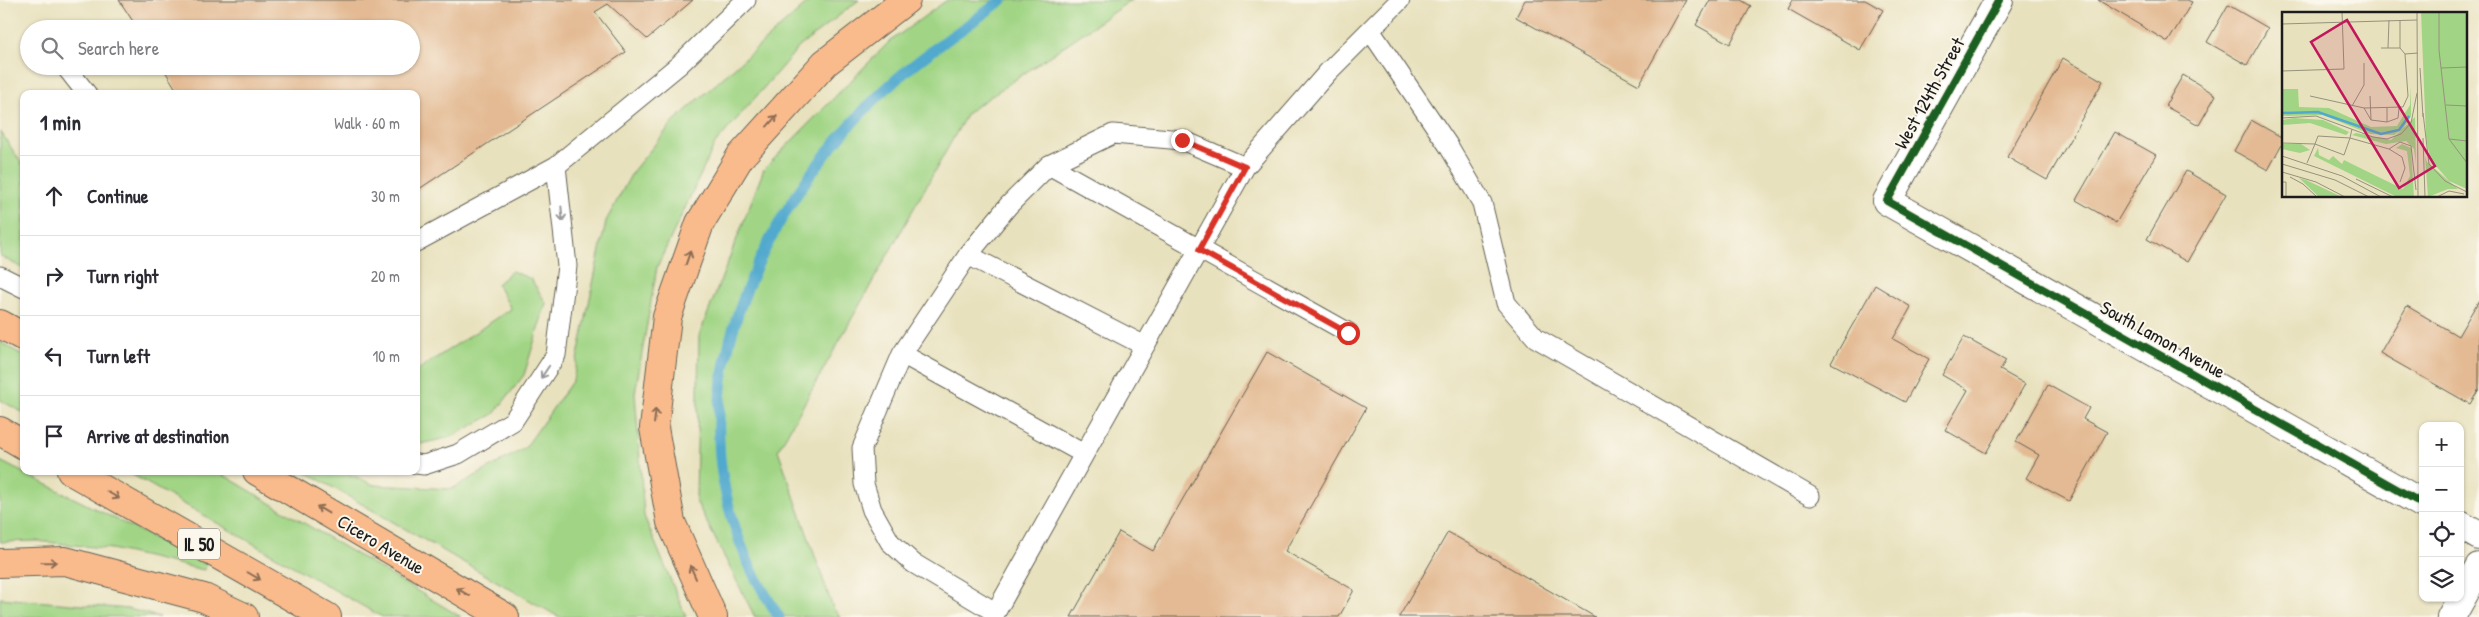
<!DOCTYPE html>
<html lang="en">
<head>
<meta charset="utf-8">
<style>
	:root { --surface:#fff; --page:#f2f2f3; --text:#2b2b33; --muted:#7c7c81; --line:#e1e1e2 }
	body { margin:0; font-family:"Patrick Hand",sans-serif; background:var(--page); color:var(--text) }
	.controls { position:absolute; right:15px; bottom:15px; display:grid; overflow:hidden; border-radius:10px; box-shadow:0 1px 4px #0004 }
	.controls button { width:45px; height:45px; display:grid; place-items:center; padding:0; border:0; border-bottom:1px solid var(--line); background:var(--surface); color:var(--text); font:25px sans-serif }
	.stop { position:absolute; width:15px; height:15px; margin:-11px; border:4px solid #d93025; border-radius:50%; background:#fff }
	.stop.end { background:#d93025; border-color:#fff; box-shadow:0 1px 5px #0008 }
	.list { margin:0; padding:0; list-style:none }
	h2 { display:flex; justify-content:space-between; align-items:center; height:65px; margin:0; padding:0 20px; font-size:21px }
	h2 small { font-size:16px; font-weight:400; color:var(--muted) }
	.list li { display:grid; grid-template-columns:32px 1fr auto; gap:15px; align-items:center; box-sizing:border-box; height:80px; padding:0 20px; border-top:1px solid var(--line) }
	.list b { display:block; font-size:19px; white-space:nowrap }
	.list em { font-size:16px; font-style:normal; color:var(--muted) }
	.icon { flex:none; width:28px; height:28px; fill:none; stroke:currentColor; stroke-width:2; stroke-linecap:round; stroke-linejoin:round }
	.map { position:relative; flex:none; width:2479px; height:617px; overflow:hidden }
	.search { position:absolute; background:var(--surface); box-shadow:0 1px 4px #0004; left:20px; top:20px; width:400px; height:55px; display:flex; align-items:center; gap:12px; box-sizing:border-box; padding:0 18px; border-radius:28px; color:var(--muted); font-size:19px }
	.panel { position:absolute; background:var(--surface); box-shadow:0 1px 4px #0004; left:20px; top:90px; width:400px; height:385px; border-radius:10px }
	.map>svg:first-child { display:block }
</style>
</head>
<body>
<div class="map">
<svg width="2479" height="617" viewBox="0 0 2479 617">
	<rect width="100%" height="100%" fill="#fbf7ec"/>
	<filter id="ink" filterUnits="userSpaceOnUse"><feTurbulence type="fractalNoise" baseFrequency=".02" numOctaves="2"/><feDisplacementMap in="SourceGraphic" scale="10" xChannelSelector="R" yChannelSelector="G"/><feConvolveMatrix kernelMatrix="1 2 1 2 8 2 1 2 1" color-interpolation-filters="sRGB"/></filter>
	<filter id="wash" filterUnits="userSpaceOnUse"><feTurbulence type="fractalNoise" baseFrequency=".0096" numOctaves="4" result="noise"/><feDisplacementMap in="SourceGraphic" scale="20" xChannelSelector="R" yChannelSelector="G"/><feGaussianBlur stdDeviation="1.12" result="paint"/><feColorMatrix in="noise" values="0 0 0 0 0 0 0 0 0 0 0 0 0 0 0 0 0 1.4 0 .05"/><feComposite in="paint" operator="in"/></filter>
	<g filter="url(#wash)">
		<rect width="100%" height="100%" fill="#e8e1bd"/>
		<path fill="#a1d585" stroke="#5e7850" d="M811,0H859L799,47L715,144L657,267L635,393L644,516L686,617H559L304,471H343L374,485L452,489L525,448L573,380L606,221L633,171L675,120Z
			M947,0H1131L968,112L778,450L833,608L840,617H755L696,501L699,336L764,169L889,42Z
			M0,131L24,167V269L0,256Z
			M512,271L531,279L546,303L524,375L494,414L451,437L416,445V371L511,309L497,284Z
			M0,342L24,356V413L0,400Z
			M0,461L207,565L204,570L112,549L36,541L0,542Z
			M126,471H217L461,617H382Z
			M0,598L129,609L159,617H0Z"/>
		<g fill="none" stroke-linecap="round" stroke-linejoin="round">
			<path stroke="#51a9ce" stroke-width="11" d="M779,617C770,602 760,587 752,571C734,532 720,484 719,441C713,305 800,163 899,77C931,49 968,26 1002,0"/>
		</g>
		<g id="blocks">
			<path fill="#e3ba93" d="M119,0H693L647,39L608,4L595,12L626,52L416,191V94H179L162,66H411V29H138Z
				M1525,0H1686L1639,85L1516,17Z
				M1710,0H1741L1751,6L1730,44L1696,25Z
				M1793,0H1865L1883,10L1860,50L1788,9Z
				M2098,0H2187L2192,2L2168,42Z
				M2228,5L2268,28L2247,65L2207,42Z
				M2063,58L2103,81L2047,180L2007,157Z
				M2183,75L2216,95L2199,125L2165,106Z
				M2251,120L2283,138V143L2268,170L2234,151Z
				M2115,132L2156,155L2116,223L2076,200Z
				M2186,171L2226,194L2187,262L2147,239Z
				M1875,285L1911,307L1893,339L1929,359L1905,402L1831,363Z
				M2479,300V389L2470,404L2380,353L2407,306L2458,336Z
				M1964,337L2006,360L2000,370L2025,384L1986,453L1945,430L1968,390L1942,375Z
				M1267,352L1366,408L1285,551L1354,590L1339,617H1071L1119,532L1153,551Z
				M2048,385L2089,408L2083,419L2107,432L2069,501L2026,478L2039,455L2016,442Z
				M1448,532L1595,617H1399Z"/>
		</g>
	</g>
	<g filter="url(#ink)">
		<use href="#blocks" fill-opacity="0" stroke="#636154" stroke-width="1"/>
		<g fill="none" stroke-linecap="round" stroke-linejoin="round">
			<defs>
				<path id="lane" d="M1370,30L1448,145L1482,203L1506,303L1536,338L1810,496
					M65,66L87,94
					M1049,165L1349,333
					M416,242L556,166L679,65L746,0
					M968,255L1145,346
					M0,276L24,288
					M902,354L968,255L1008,206L1049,165L1113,134L1182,140L1245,167
					M416,464L424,465L458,454L513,421L556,355L567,266L556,166
					M995,612L913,563L890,542L872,510L864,484L862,448L902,354L1084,454
					M993,617L1245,167L1328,72L1400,0"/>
				<path id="street" d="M1999,0L1887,201L2423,504
					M2460,525L2479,536
					M2451,617L2479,567"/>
				<path id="primary" d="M0,324L24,337
					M0,431L24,445
					M71,471L327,617
					M257,471L505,617"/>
				<path id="highway" d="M0,563L65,561L204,598L244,617
					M713,617L671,522L654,428L667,317L700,223L740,157L825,63L906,0"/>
			</defs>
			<use href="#lane" stroke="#636154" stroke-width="21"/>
			<use href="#street" stroke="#636154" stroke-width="30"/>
			<use href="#primary" stroke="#636154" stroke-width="30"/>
			<use href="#highway" stroke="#636154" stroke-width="30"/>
			<use href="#lane" stroke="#fff" stroke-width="19"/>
			<use href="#street" stroke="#fff" stroke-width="28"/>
			<use href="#primary" stroke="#fabb8c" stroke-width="28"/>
			<use href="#highway" stroke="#fabb8c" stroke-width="28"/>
			<defs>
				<path id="cycleway" d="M1999,0L1887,201L2423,504"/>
			</defs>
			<use href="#cycleway" stroke="#fbf7ec" stroke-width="11"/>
			<use href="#cycleway" stroke="#1b5e20" stroke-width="8"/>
		</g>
		<defs><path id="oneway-shaft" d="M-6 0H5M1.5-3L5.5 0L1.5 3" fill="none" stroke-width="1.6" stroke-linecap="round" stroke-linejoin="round" transform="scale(1.25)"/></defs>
		<g stroke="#8b6c54">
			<use href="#oneway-shaft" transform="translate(772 121) rotate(-48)"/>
			<use href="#oneway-shaft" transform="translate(688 258) rotate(-71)"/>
			<use href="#oneway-shaft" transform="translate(655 416) rotate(-83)"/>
			<use href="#oneway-shaft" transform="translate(113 495) rotate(30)"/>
			<use href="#oneway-shaft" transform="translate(323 510) rotate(-149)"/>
			<use href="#oneway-shaft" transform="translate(49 562) rotate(-1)"/>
			<use href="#oneway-shaft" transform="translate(693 572) rotate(-114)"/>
			<use href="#oneway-shaft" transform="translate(254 576) rotate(30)"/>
			<use href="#oneway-shaft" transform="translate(463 592) rotate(-149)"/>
		</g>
		<g stroke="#999">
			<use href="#oneway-shaft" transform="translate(562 214) rotate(85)"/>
			<use href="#oneway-shaft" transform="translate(545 372) rotate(124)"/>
		</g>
	</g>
	<g fill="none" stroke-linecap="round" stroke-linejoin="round" filter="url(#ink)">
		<path stroke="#d93025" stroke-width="6" d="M1182,140L1245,167L1199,250L1348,333"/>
	</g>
	<g text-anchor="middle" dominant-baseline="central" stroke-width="4" stroke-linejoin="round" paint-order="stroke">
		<rect fill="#fbf7ec" stroke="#5f5e5a" stroke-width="1" x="178" y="528.5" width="42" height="31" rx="4"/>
		<g font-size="18" font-weight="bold" fill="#1c1c1c">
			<text x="199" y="544">IL 50</text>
		</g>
		<g font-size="19" fill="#1c1c1c" stroke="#fbf7ec">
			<text transform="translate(1929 93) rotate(-61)">West 124th Street</text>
			<text transform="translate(2163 339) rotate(29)">South Lamon Avenue</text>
			<text transform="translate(381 544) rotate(31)">Cicero Avenue</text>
		</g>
	</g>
	<g transform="translate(2282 12)">
		<rect width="185" height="185" fill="#e8e1bd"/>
		<path d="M139,0H185V177L167,169L148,147L144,125ZM129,74V104L121,117L112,123L88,122L41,103L0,104V77H16L17,95L47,96L89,115L115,114L128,93ZM133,105L134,152L132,137L124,129L104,132L70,123L74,121L109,128ZM12,106L41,108L67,120L64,123L28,111L0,113V108ZM0,132H19L28,138L18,141L0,137ZM120,132L129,136L132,185H115L32,144L36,136L37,143L47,148L51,144L60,152L62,148L70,152L121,177L128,164L125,139L114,136ZM143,144L145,150L176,177H166L146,185ZM17,166L24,168L60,185H37Z" fill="#a1d585"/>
		<path fill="none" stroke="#51a9ce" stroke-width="2.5" d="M0,101L36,100L99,122L117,118L127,104"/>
		<path fill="none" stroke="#96927d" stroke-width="1" d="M135,0L136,185M157,0V38L167,127L185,151M118,8V36M0,12L135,8M99,36H118L123,42M106,36L107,8M138,56L141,105M159,56L185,55M0,59L62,57L60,0M28,84L82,96L121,95L126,84L123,42L136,41M88,84L89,108M164,93L185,94M70,94L82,73V51M82,96L89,108L105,110M105,96V110L116,106L117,96M141,101L147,152L163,169L185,180M0,106L34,104L91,125L105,127L119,122L129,111L135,81M70,117L68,126L107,137L120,145L123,156L118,170M141,126L143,185M167,127L185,129M0,131L33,132L62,143L68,126L36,124L33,132L25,151M107,137L118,130L129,134L134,178M0,144L60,164L99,185M0,152L53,168L87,185M0,160L34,170L63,185M8,165L21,172L35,185M74,167L111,185M0,170H4V185M155,185L167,179L182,182"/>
		<path fill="#c2185b" fill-opacity="0.15" stroke="#c2185b" stroke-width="2.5" d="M65,8L153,154L117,176L29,30Z"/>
		<rect width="185" height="185" fill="none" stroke="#1c1c1c" stroke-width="2.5"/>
	</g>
</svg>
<div class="controls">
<button>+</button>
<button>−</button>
<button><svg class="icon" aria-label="locate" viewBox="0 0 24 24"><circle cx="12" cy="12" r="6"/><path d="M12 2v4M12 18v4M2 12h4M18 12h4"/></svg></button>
<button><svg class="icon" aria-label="layers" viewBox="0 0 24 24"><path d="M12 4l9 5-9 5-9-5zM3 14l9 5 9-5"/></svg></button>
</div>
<div class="stop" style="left:1348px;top:333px"></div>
<div class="stop end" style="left:1182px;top:140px"></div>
<div class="search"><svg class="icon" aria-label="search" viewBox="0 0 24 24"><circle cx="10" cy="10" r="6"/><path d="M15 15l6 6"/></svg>Search here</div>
<section class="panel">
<h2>1 min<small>Walk · 60 m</small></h2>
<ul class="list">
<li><svg class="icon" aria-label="ahead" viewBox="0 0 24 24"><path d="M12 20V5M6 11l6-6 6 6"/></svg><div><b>Continue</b></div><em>30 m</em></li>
<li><svg class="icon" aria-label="right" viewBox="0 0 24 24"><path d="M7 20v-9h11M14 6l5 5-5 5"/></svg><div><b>Turn right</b></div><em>20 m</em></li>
<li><svg class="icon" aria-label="left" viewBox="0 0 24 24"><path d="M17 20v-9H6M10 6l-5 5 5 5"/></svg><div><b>Turn left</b></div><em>10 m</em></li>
<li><svg class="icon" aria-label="arrive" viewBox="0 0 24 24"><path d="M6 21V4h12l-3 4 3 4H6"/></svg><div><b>Arrive at destination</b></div></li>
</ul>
</section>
</div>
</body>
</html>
